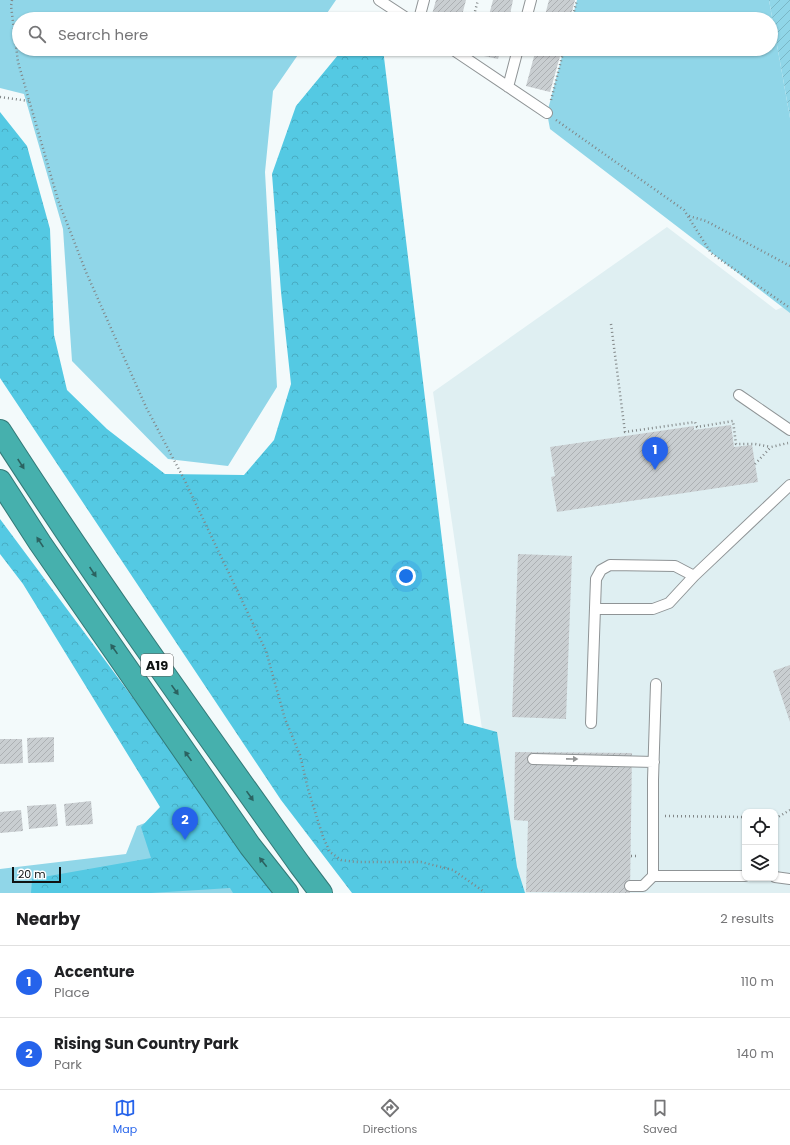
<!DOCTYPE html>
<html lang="en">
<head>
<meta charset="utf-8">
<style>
	:root { --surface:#fff; --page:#f6f6f6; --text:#202124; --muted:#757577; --line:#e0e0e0; --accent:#2563eb }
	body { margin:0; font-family:Poppins,sans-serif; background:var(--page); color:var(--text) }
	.controls { position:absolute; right:12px; bottom:12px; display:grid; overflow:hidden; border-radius:8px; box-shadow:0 1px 3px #0004 }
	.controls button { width:36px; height:36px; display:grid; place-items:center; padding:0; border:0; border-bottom:1px solid var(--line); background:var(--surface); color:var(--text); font:20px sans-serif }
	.scale { position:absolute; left:12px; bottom:10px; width:49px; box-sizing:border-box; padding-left:4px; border:2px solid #101313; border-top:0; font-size:11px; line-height:14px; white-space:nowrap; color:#101313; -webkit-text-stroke:3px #fff; paint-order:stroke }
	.you { position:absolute; left:406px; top:576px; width:14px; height:14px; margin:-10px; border:3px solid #fff; border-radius:50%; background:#1a73e8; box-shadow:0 0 0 6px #1a73e833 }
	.badge { display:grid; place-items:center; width:26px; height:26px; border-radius:50%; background:var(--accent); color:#fff; font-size:13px; font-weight:700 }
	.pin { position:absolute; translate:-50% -33px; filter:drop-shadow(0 1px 2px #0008) }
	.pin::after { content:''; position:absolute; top:21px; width:14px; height:12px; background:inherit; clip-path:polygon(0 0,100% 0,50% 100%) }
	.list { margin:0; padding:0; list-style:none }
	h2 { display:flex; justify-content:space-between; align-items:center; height:52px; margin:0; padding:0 16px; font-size:17px }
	h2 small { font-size:13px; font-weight:400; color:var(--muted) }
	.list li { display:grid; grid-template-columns:26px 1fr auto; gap:12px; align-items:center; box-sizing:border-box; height:72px; padding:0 16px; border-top:1px solid var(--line) }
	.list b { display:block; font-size:15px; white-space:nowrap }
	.list p { margin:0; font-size:13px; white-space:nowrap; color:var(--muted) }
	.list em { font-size:13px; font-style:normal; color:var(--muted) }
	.icon { flex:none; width:22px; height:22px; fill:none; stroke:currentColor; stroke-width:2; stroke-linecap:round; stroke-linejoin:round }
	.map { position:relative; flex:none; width:790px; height:893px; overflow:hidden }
	.search { position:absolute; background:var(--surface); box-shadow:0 1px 3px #0004; left:12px; right:12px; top:12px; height:44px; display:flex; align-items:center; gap:10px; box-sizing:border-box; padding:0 14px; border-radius:22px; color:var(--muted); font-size:15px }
	.sheet { height:196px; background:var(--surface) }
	nav { display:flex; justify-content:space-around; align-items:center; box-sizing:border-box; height:56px; border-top:1px solid var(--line); background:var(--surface); font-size:11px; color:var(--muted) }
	nav a { display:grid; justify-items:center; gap:2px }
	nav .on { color:var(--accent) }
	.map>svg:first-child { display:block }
</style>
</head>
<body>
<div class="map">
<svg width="790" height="893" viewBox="0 0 790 893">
	<defs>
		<pattern id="forest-crowns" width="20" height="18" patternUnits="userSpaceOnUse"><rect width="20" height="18" fill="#54c9e3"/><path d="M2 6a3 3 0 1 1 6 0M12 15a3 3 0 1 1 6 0" fill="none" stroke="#48acc2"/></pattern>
		<pattern id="garden-furrows" width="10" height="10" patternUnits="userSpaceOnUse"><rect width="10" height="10" fill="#90d6e8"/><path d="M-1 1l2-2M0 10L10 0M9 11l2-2" fill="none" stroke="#7bb7c6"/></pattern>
		<pattern id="building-hatch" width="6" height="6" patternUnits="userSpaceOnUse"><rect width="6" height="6" fill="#c9ced1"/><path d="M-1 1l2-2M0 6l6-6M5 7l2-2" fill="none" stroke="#acb0b3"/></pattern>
	</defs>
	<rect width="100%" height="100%" fill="#f3fafb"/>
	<path fill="#dfeff2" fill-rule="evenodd" d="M667,227L776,310L790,304V893H516L503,873L433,392ZM745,812H775V878H745Z"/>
	<path fill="#90d6e8" d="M0,0H336L323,19H19V49H302L273,91L265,172L277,387L228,466L168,459L72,361L63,229L24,94L0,88Z
		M577,0H769L790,118V313L550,129L547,113L564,49H771V19H572Z
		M208,799L279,893H0V869L126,854L137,826Z"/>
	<path fill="url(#forest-crowns)" d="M343,49H383L464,723L497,732L517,867L525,893H352L281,800L0,378V112L27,146L50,229L54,335L67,390L107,429L165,474L244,475L274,440L291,384L281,292L272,174L296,106Z
		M0,519L3,523L278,893H233L230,888L151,893H31L32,879L151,858L141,827L160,807L23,584L0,554Z"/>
	<path fill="url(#garden-furrows)" d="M769,0H790V118Z"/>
	<path fill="url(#building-hatch)" d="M436,0H466L461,19L431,18Z
		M493,0H513L509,19H488Z
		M549,0H575L570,19H544Z
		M480,49H501L498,59L479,55Z
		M536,49H562L550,92L526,86Z
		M731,425L734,447L752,445L758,482L557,512L551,477L555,476L550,447L694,426V430Z
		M518,554L572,556L566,719L512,717Z
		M790,665V722L773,671Z
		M54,737V762L28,763L27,738Z
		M0,739H22L23,763L0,764Z
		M515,752L632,753L630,893L526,892L528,821L514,820Z
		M91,801L93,824L66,826L64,804Z
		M56,804L58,826L29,829L27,806Z
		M21,810L23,831L0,833V812Z"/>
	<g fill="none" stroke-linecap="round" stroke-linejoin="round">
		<defs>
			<path id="lane" d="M379,0L408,19
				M419,19L424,0
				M526,19L531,0
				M452,49L547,113
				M508,87L518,49
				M739,395L790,430
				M595,609H653L669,603L694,576L790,485
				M656,684L653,780V876H745
				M591,723L596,579L601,570L610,565L675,566L694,576
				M533,759L654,762
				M775,877L790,879
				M630,886H643L653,876"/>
			<path id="highway" d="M0,431C95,579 198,722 300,865L321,893
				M0,481L40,543L250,846L287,893"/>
		</defs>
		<use href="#lane" stroke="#8f9496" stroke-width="12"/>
		<use href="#highway" stroke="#337977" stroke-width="24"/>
		<path stroke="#818687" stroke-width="2.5" stroke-dasharray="1 3" stroke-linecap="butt" d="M12,0L11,6L18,62L58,200L86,272L146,407L185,481L266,651L285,719L300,755L308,789L323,837L330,852L341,860L356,862H421L453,870L483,891L484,893
			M473,19L478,0
			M572,19L577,0
			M0,97L29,101
			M551,100L564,49
			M556,120L684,210L711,253L790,308
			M689,216L706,221L790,266
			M611,324L625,432L695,422L697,427L733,421L736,444H755L771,447
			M755,464L771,447L788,443
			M665,816L745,817
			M775,817H778L790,810
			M631,856H639"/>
		<use href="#lane" stroke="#fff" stroke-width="10"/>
		<use href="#highway" stroke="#46b0ad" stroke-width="22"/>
	</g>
	<defs><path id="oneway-solid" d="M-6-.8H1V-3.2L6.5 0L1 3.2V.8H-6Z"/></defs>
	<g fill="#2b6260">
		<use href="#oneway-solid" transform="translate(21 464) rotate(57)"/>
		<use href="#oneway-solid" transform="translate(40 542) rotate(-124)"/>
		<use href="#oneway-solid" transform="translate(93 572) rotate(56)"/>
		<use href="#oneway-solid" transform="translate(114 649) rotate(-125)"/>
		<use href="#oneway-solid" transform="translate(175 690) rotate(55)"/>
		<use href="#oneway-solid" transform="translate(188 756) rotate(-125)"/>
		<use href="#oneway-solid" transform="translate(250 796) rotate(55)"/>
		<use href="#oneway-solid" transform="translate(263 862) rotate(-128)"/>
	</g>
	<use fill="#939595" href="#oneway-solid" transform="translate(572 759) rotate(1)"/>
	<g text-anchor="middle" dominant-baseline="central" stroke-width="3" stroke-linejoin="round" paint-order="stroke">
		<rect fill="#fff" stroke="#585a5a" stroke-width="1" x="141" y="654" width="32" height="22" rx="3"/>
		<g font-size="13" font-weight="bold" fill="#101313">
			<text x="157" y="665">A19</text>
		</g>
	</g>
</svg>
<div class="controls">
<button><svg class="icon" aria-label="locate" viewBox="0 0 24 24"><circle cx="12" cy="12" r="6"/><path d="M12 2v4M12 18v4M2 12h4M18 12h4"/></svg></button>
<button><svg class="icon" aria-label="layers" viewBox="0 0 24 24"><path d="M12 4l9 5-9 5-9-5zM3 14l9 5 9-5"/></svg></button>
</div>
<div class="scale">20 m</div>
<div class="you"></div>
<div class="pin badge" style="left:655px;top:470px">1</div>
<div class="pin badge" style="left:185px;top:840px">2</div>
<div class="search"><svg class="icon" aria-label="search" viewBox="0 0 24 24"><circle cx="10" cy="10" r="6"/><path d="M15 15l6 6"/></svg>Search here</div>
</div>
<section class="sheet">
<h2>Nearby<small>2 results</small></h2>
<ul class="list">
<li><span class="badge">1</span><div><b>Accenture</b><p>Place</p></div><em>110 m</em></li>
<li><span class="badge">2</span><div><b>Rising Sun Country Park</b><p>Park</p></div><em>140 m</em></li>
</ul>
</section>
<nav>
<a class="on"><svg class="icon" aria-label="map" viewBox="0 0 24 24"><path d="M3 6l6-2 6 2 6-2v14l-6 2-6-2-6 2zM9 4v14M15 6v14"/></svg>Map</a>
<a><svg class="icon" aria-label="directions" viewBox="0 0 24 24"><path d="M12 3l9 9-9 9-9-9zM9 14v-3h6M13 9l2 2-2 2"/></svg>Directions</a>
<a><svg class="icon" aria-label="saved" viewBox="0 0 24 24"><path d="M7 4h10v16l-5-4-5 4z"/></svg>Saved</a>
</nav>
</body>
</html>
